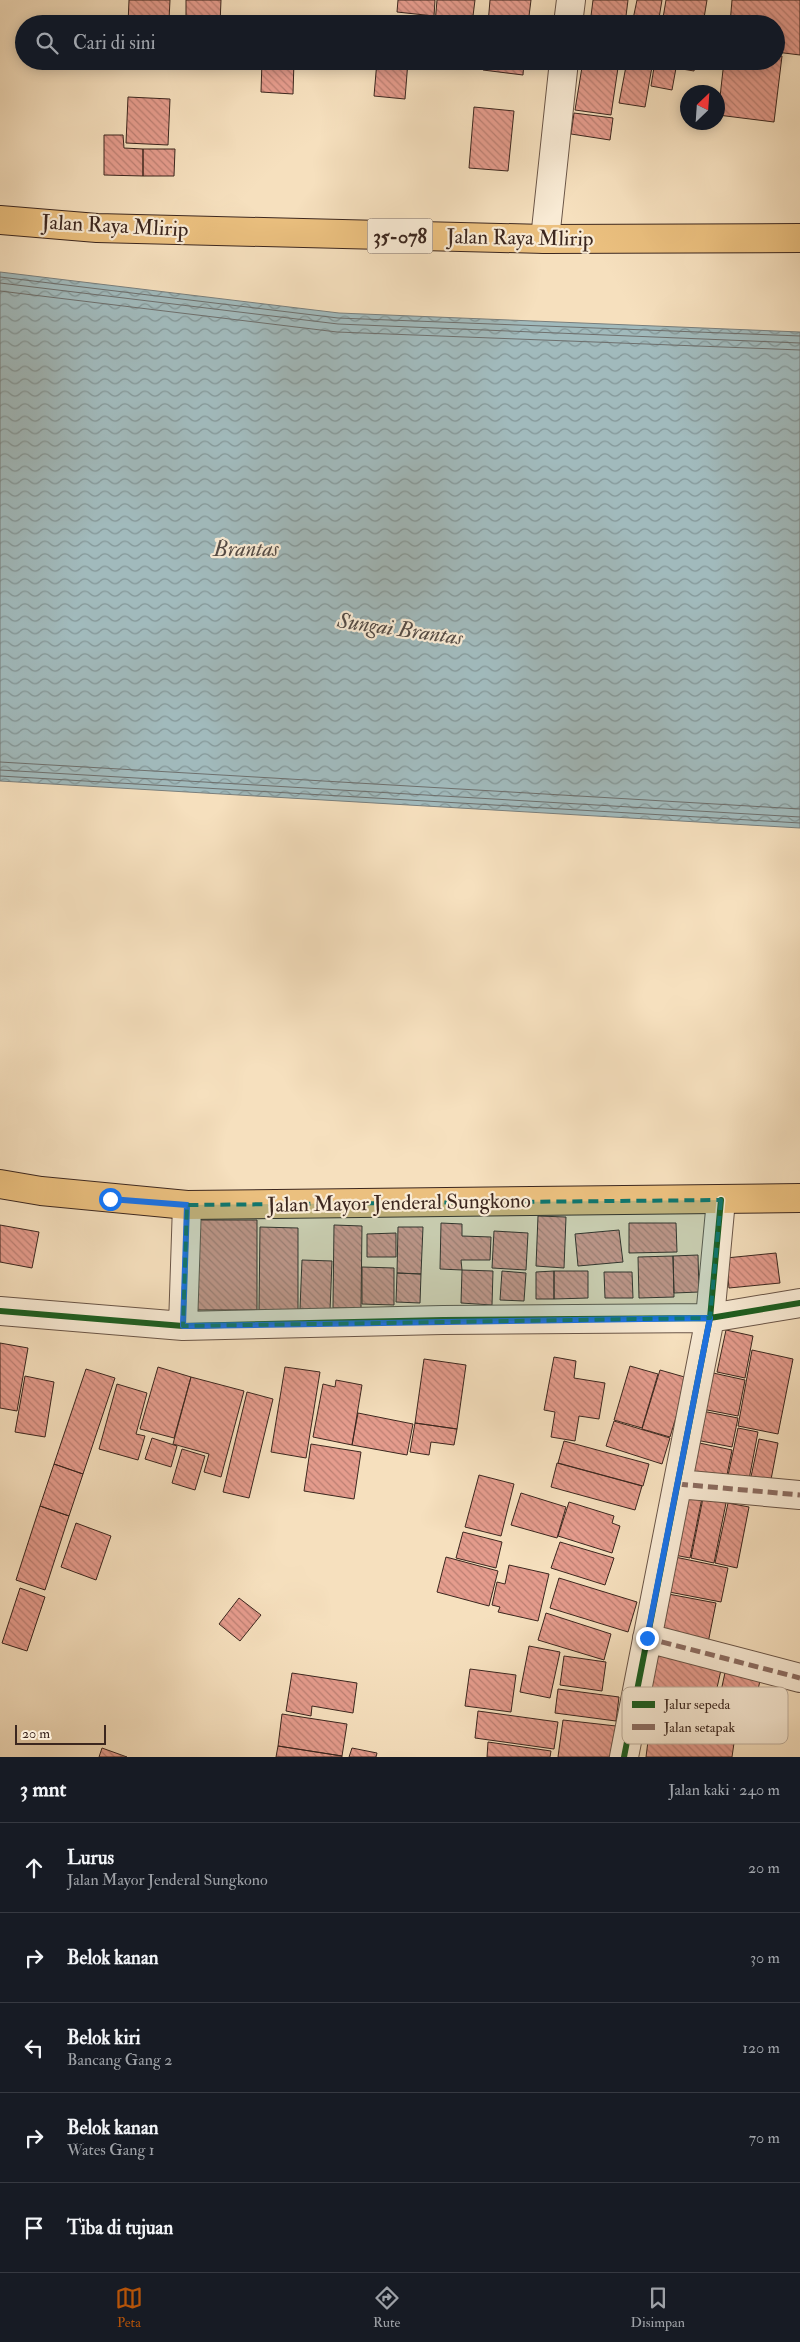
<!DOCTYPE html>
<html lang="id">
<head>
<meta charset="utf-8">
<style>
	:root { --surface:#171b24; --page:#20242c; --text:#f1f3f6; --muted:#9ea1a6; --line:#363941; --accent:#b45309 }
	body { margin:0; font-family:"IM FELL Double Pica",serif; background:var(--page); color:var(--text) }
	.compass { position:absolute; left:680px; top:85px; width:45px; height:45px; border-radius:50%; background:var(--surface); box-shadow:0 2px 12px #0003; rotate:25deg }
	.scale { position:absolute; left:15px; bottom:12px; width:91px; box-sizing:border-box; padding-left:5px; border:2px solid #3c271f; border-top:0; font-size:14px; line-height:18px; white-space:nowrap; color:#3c271f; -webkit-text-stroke:4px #f9ebd5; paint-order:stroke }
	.stop { position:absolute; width:15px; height:15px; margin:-11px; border:4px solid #1a73e8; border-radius:50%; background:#fff }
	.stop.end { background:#1a73e8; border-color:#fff; box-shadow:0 1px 5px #0008 }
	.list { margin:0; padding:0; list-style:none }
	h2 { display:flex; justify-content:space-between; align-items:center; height:65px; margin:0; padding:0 20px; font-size:21px }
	h2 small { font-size:16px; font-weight:400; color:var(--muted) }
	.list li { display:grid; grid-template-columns:32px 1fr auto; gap:15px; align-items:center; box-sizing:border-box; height:90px; padding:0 20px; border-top:1px solid var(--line) }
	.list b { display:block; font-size:19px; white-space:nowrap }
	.list p { margin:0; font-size:16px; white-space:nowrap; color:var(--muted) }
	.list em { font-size:16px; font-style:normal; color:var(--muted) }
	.icon { flex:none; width:28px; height:28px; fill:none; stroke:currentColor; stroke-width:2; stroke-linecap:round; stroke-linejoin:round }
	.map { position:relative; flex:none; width:800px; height:1757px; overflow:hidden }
	.search { position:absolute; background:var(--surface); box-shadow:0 2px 12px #0003; left:15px; right:15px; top:15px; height:55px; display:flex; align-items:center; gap:12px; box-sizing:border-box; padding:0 18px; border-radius:28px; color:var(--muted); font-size:19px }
	.sheet { height:515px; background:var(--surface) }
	nav { display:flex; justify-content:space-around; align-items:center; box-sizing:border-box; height:70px; border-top:1px solid var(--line); background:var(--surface); font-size:14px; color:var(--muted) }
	nav a { display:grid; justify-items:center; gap:2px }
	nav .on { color:var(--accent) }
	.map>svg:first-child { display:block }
</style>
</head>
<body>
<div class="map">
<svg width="800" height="1757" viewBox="0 0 800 1757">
	<defs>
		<pattern id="water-waves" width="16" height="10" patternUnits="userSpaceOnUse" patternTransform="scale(1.25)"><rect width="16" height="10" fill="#a1babc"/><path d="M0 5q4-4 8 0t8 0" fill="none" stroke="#849798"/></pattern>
		<pattern id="building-back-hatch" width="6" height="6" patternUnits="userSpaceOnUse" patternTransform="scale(1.25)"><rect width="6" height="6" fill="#e59c8d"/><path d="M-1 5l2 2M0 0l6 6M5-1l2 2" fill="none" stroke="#bb7f73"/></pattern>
	</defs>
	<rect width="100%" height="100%" fill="#f6e0be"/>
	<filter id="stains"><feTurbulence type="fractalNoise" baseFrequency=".004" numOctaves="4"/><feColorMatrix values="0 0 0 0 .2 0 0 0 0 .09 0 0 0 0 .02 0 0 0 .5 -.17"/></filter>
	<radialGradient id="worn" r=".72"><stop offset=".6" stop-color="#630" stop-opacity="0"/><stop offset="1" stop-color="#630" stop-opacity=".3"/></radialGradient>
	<path fill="url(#water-waves)" stroke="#797f7d" d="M0,272L339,313L800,332V828L0,781Z"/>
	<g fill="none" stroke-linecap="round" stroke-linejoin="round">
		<path stroke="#6e706e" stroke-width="1" d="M0,277L338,318L800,336
			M0,283L338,324L800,343
			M0,291L337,332L800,350
			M0,762L800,809
			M0,770L800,817
			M0,776L800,823"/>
	</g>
	<path fill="url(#building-back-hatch)" stroke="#3c271f" d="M129,0H170L169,20L157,19L156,24H128Z
		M186,0H221L220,24H186Z
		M398,0H435L434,16L397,12Z
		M437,0H475L472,24H435Z
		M490,0H531L528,24H488Z
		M593,0H628L625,24H590Z
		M637,0H662L658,24H632Z
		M666,0H707L703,24H662Z
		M732,0H800V55L776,52V24H730Z
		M776,56H782L774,122L718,115L724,61H776Z
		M262,61H294L293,94L261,92Z
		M377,61H408L405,99L374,96Z
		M484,61H524L523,75L483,70Z
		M583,61H619L611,115L575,110Z
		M627,61H653L645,107L619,103Z
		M655,61H696L694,71L676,68L672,90L651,86Z
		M128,97L170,99L168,145L126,143Z
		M474,107L514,111L508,171L469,168Z
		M574,113L613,118L610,140L571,134Z
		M104,135H123L124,148L143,149V176L104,175Z
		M143,149H175L174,176H143Z
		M538,1216L566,1217L564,1268L536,1266Z
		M193,1220H257V1310H193Z
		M441,1223L462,1224V1236L491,1237L490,1260H461L462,1270L440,1269Z
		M629,1223H676L677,1252L629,1253Z
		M0,1225L39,1232L32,1268L0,1262Z
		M334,1225L362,1226L361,1308H333Z
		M260,1227L298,1228V1310H259Z
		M398,1227H423L421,1274L397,1273Z
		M619,1230L623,1262L578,1266L575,1234Z
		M494,1231L528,1233L526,1270L492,1268Z
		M396,1233V1257H367V1234Z
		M776,1253L780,1283L729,1288L726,1258Z
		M698,1255L699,1292L674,1293L673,1256Z
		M673,1256L674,1297L639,1298L638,1257Z
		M302,1260L332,1261L330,1311L300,1309Z
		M362,1267L394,1268V1305L362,1304Z
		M462,1270L493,1271L492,1305L461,1303Z
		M502,1271L526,1273L524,1301L500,1300Z
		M554,1271V1299H536V1272Z
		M554,1271H588V1298L554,1299Z
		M604,1272H632L633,1298H605Z
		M397,1273L421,1274L420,1303L396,1302Z
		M726,1330L753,1336L745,1378L717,1372Z
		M0,1343L28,1348L17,1411L0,1408Z
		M752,1350L793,1359L778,1434L738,1426Z
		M554,1357L576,1361L574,1378L605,1383L599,1419L579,1416L575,1441L551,1437L555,1412L544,1410Z
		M424,1359L466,1365L457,1429L415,1423Z
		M630,1366L658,1374L642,1428L614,1420Z
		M158,1367L191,1377L174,1438L140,1429Z
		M285,1367L320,1372L306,1458L271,1452Z
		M86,1369L115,1378L83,1474L54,1464Z
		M660,1370L688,1378L670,1437L642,1429Z
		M704,1371L745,1380L738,1416L697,1408Z
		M25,1376L54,1382L45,1437L15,1432Z
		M191,1377L244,1391L221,1477L204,1472L209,1454L173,1444Z
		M336,1380L362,1385L352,1445L313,1437L323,1384L335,1387Z
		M117,1384L147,1393L136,1434L145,1436L138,1460L99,1449Z
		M247,1392L273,1399L249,1498L223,1492Z
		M697,1410L738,1418L732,1447L691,1439Z
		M358,1413L413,1424L407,1455L352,1445Z
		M614,1421L670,1438L662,1464L606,1446Z
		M415,1423L457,1429L454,1445L431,1442L429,1455L410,1452Z
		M738,1428L758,1432L747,1490L726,1485Z
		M152,1438L177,1446L171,1467L145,1459Z
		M759,1439L778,1443L769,1490L749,1486Z
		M564,1441L649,1464L643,1486L558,1463Z
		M690,1441L732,1450L725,1485L683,1477Z
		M311,1444L361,1452L354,1499L304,1491Z
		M182,1449L205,1456L195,1490L172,1483Z
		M557,1463L642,1486L635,1510L551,1487Z
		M54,1464L83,1474L69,1516L40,1506Z
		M479,1475L514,1484L501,1536L465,1527Z
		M521,1493L566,1507L557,1538L511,1525Z
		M681,1493L702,1498L690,1558L669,1554Z
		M703,1498L726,1503L714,1563L691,1558Z
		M569,1502L614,1516L612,1523L620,1526L612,1553L558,1536Z
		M728,1503L749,1507L737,1568L715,1563Z
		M40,1506L69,1516L45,1590L16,1580Z
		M76,1523L111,1536L96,1580L61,1567Z
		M463,1532L502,1542L496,1568L456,1558Z
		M560,1542L614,1558L605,1585L551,1568Z
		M670,1556L728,1568L721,1602L664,1591Z
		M446,1557L498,1571L489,1606L437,1592Z
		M509,1565L549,1574L538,1621L498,1612L500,1607L492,1605L497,1582L505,1584Z
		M559,1578L637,1602L628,1632L550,1608Z
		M20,1588L45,1597L27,1651L2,1643Z
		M663,1593L716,1603L707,1648L655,1638Z
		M239,1598L261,1615L240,1641L219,1624Z
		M546,1613L611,1634L604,1660L538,1640Z
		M529,1646L560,1652L550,1698L520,1692Z
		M656,1655L721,1670L712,1710L647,1695Z
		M564,1656L606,1662L602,1691L560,1685Z
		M726,1668L761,1676L750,1726L715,1719Z
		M470,1669L516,1675L511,1712L465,1706Z
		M292,1673L357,1683L353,1713L312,1706L311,1716L286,1711Z
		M558,1689L619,1697L616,1721L555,1713Z
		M478,1711L558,1722L554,1749L475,1738Z
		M282,1714L347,1724L342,1756L278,1746Z
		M563,1720L616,1726L612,1757H558Z
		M649,1733L734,1743L732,1757H646Z
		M488,1742L551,1751L550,1757H487Z
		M278,1746L342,1756V1757H276Z
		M102,1748L127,1757H99Z
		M352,1748L377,1753L376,1757H349Z"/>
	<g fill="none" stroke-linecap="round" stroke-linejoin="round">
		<defs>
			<path id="minor" d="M568,24L571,0
				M545,239L564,61
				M0,1311L183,1326L443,1320L710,1318L800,1303
				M183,1326L187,1205
				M678,1484L800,1495
				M647,1638L800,1678
				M624,1757L710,1318L721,1200"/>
			<path id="major" d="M0,220L97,228L545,239L800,238
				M0,1184L41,1191L187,1205L800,1198"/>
		</defs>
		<use href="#minor" stroke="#6a5547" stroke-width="30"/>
		<use href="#major" stroke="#3c271f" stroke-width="30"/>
		<use href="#minor" stroke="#f9ebd5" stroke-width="28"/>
		<use href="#major" stroke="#ebc07f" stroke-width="28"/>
		<path stroke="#8d6e63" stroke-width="5" stroke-dasharray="10 5" stroke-linecap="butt" d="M183,1326L187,1205
			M678,1484L800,1495
			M647,1638L800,1678"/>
		<defs>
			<path id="cycleway" d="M0,1311L183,1326L443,1320L710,1318L800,1303
				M624,1757L710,1318L721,1200"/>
		</defs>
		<use href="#cycleway" stroke="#f9ebd5" stroke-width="9"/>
		<use href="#cycleway" stroke="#1b5e20" stroke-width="6"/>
	</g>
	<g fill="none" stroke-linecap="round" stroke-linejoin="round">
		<path stroke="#1a73e8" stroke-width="6" d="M110,1199L187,1205L183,1326L710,1318L647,1638"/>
	</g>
	<path fill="#0f766e" fill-opacity="0.2" stroke="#0f766e" stroke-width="4" stroke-dasharray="10 6" stroke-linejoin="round" d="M721,1200L710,1318L183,1326L187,1205Z"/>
	<g text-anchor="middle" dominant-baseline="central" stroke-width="4.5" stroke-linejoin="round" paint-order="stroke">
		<rect fill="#f9ebd5" stroke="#756256" stroke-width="1" x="367.5" y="218.5" width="65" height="35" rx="4"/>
		<g font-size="20" font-weight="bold" fill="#3c271f">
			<text x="400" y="236">35-078</text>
		</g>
		<g font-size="21" fill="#3c271f" stroke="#f9ebd5">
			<text transform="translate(115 226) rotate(3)">Jalan Raya Mlirip</text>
			<text transform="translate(520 238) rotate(1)">Jalan Raya Mlirip</text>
			<text transform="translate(399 1203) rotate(-1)">Jalan Mayor Jenderal Sungkono</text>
		</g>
		<g font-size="22" font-style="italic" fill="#554c46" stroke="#f9ebd5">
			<text x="246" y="549">Brantas</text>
			<text transform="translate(400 629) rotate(8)">Sungai Brantas</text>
		</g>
	</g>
	<rect x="622" y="1687" width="166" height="57" rx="8" fill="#f9ebd5" stroke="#c0b09e" stroke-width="1"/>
	<rect x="632" y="1701" width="23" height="7" fill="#1b5e20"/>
	<rect x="632" y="1724" width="23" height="6" fill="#8d6e63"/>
	<g font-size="14" fill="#3c271f">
		<text x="664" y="1709">Jalur sepeda</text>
		<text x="664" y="1732">Jalan setapak</text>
	</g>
	<rect width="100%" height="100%" filter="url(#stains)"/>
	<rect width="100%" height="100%" fill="url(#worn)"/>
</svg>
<svg class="compass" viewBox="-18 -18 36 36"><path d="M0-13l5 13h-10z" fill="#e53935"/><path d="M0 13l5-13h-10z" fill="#9ea1a6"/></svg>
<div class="scale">20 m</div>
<div class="stop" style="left:110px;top:1199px"></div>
<div class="stop end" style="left:647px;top:1638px"></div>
<div class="search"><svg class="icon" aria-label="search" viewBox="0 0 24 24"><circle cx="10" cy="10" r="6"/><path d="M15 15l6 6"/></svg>Cari di sini</div>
</div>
<section class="sheet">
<h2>3 mnt<small>Jalan kaki · 240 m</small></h2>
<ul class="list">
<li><svg class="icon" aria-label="ahead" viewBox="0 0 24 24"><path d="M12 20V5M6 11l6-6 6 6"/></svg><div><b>Lurus</b><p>Jalan Mayor Jenderal Sungkono</p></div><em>20 m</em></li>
<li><svg class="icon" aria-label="right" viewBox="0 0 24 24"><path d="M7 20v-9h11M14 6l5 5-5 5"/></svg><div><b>Belok kanan</b></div><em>30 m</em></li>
<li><svg class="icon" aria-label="left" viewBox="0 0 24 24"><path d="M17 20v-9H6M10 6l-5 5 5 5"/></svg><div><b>Belok kiri</b><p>Bancang Gang 2</p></div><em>120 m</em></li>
<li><svg class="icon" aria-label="right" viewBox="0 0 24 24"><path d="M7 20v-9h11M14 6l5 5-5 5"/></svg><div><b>Belok kanan</b><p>Wates Gang 1</p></div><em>70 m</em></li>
<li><svg class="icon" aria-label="arrive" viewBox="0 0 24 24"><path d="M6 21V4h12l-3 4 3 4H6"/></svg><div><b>Tiba di tujuan</b></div></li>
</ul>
</section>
<nav>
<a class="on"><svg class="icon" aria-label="map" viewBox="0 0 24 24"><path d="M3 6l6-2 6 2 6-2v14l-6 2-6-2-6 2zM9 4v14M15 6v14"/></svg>Peta</a>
<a><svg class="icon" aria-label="directions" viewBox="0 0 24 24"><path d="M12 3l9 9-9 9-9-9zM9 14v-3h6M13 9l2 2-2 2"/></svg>Rute</a>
<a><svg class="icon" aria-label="saved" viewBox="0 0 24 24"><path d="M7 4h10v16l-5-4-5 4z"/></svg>Disimpan</a>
</nav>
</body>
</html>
